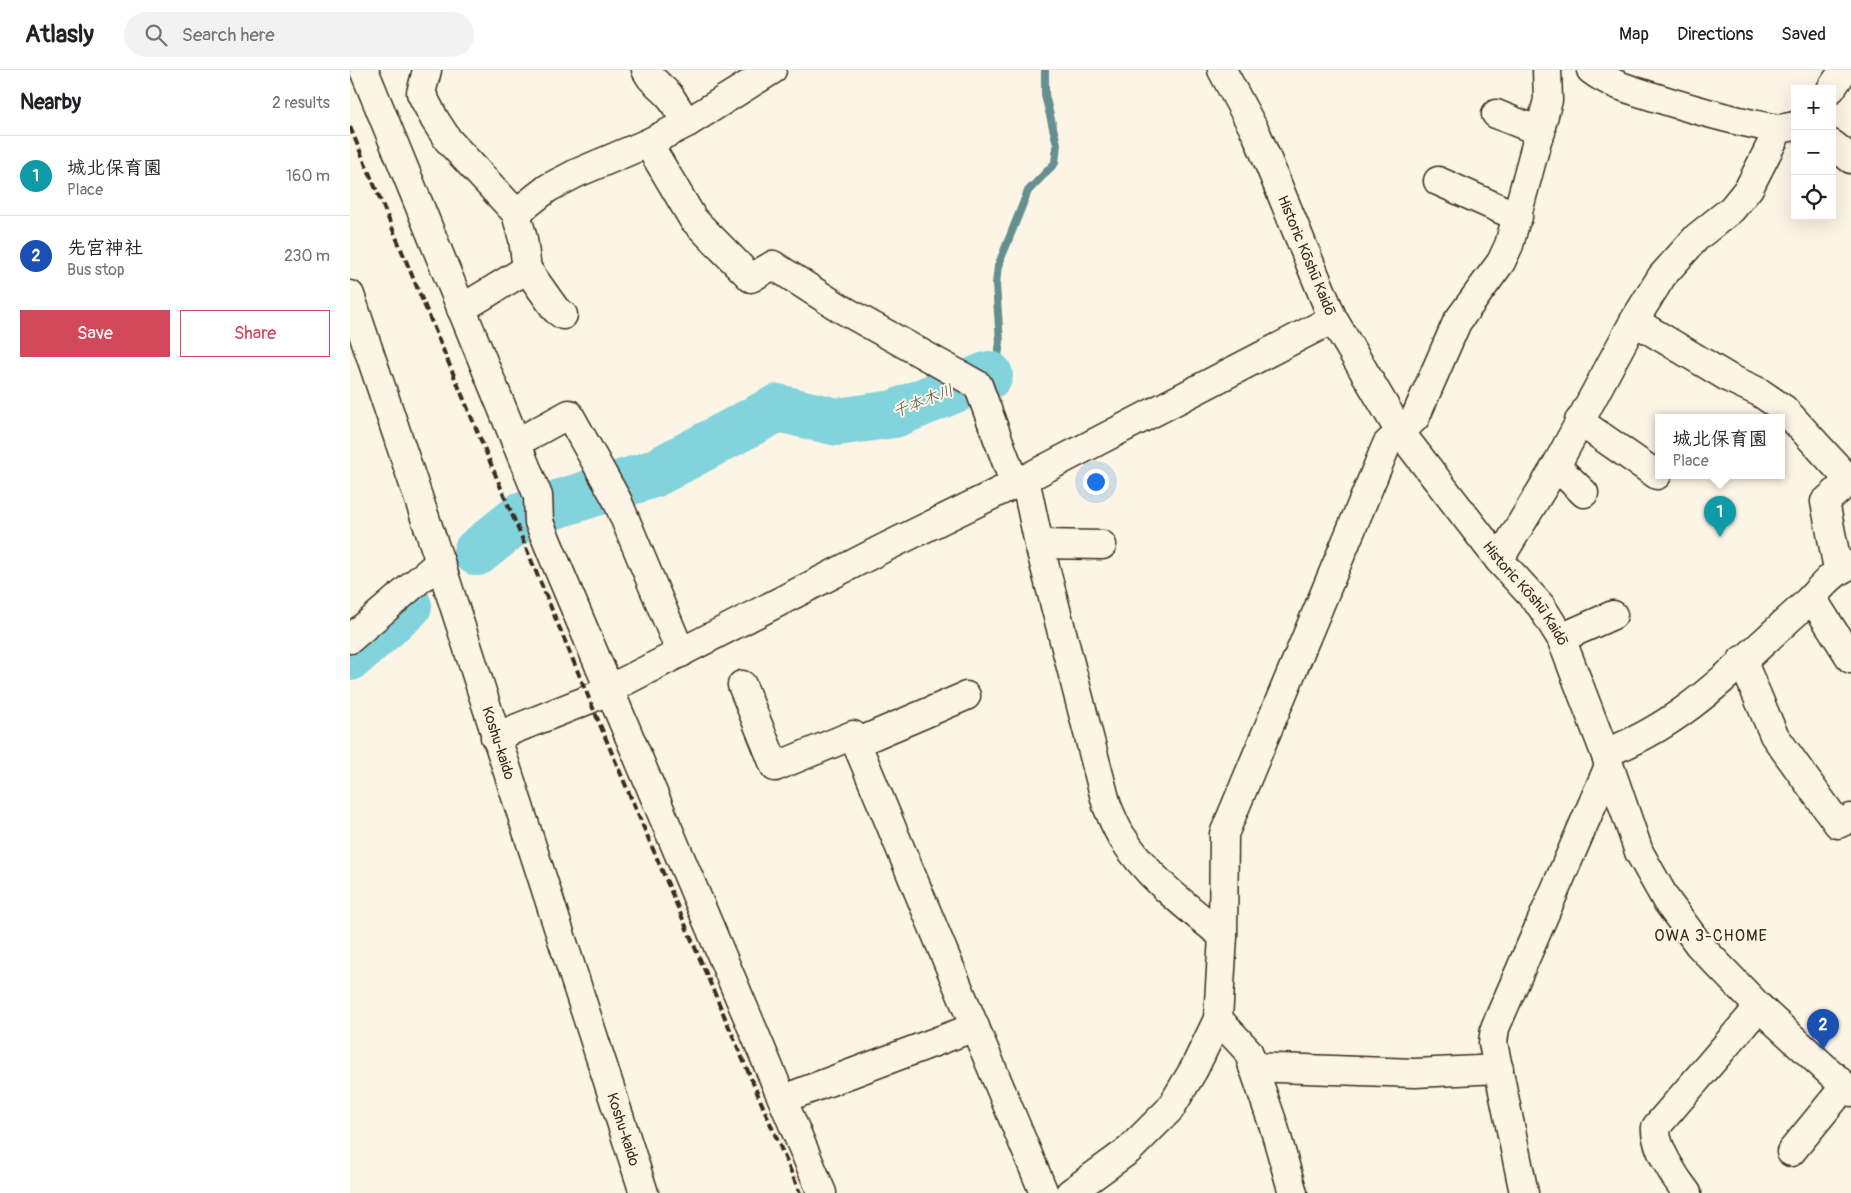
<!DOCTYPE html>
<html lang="en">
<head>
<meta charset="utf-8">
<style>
	:root { --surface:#fff; --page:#f2f2f2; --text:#202124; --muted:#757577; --line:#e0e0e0; --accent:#d1495b }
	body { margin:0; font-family:Pangolin,"Klee One",sans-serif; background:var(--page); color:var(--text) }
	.controls { position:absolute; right:15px; top:15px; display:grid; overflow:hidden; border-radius:0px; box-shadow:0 5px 20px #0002 }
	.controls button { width:45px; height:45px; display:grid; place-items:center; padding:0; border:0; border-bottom:1px solid var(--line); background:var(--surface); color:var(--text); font:25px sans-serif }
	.you { position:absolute; left:745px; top:411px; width:18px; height:18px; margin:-12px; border:4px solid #fff; border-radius:50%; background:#1a73e8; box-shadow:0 0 0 8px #1a73e833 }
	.badge { display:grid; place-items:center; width:32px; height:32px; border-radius:50%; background:var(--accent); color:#fff; font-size:16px; font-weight:700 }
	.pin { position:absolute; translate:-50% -41px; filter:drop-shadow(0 1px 2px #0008) }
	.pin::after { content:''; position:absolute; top:26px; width:18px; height:15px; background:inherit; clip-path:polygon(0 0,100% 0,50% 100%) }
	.popup { position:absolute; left:1305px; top:344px; width:130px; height:65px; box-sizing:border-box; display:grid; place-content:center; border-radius:0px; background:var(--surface); filter:drop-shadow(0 1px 4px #0005); font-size:16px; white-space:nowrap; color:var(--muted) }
	.popup b { font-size:19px; color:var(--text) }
	.popup::after { content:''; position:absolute; left:50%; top:100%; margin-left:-10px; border:10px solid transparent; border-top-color:var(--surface) }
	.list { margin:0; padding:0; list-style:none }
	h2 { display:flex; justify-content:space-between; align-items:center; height:65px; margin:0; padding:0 20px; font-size:21px }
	h2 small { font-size:16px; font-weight:400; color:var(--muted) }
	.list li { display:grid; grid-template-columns:32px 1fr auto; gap:15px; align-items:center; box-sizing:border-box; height:80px; padding:0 20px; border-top:1px solid var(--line) }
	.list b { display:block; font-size:19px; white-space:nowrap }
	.list p { margin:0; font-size:16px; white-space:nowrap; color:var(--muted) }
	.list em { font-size:16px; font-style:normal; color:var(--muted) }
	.actions { display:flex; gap:10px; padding:15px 20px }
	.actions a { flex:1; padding:11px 0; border:1px solid var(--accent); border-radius:0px; text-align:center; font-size:18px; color:var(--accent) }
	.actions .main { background:var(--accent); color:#fff }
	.icon { flex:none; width:28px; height:28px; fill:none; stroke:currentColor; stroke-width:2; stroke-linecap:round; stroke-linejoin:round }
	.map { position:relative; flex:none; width:1501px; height:1123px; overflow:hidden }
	header { display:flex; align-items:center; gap:30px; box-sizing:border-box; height:70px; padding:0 25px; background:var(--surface); border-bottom:1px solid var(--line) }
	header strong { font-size:24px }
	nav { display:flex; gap:28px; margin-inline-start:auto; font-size:18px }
	.search { width:350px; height:45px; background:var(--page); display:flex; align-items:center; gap:12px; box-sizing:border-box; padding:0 18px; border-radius:28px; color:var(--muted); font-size:19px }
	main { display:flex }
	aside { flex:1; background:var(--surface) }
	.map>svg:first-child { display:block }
</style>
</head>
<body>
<header>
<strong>Atlasly</strong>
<div class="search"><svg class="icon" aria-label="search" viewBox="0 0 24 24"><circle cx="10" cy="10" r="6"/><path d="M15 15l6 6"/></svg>Search here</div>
<nav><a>Map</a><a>Directions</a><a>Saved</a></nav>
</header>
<main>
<aside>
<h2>Nearby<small>2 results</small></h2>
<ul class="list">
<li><span class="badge" style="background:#0f9aa8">1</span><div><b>城北保育園</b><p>Place</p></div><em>160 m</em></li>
<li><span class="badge" style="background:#1a4fb4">2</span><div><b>先宮神社</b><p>Bus stop</p></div><em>230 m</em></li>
</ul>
<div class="actions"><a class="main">Save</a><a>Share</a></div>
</aside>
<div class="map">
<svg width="1501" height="1123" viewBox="0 0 1501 1123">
	<rect width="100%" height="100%" fill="#fcf5e5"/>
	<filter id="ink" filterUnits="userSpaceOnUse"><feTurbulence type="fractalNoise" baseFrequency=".02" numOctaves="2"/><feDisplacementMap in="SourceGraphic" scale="10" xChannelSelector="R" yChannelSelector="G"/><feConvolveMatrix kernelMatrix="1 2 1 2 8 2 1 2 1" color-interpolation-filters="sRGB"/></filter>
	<g filter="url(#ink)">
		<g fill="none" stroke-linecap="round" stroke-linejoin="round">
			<path stroke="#668f90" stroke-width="8" d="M639,305L648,286L650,272L646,214L648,196L678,121L705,93L707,74L695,25V0"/>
			<path stroke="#82d3dc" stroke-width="48" d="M127,482L173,445L303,404L428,338L487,352L544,344L639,305
				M0,587L58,536"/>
			<defs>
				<g id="minor">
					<path d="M14,0L188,426L189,452L208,498L472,1123"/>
					<path d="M77,0L71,23L85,50L98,70L166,143L173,169L177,199L206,240L213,245"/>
					<path d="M296,0L301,8L319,25L337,53"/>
					<path id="s1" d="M872,0L907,65L983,249L1050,362L1149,490L1191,536L1211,568L1255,683L1289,782L1316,830L1349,875L1409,937L1501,1022"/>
					<path d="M1241,0C1259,14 1282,20 1304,27C1345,40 1386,52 1429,59"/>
					<path d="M1481,19L1494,0"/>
					<path d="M1146,44L1191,62"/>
					<path d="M298,73L343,149L401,208L423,195L490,238L628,315L665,415"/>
					<path d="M1482,74L1501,89"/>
					<path d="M1088,111L1168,147"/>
					<path d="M166,143L198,118L227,103L298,73L337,53L422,0"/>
					<path d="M111,239L177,199"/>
					<path d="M1284,251L1379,308L1409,322L1434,339L1500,411"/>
					<path d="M1229,351L1307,405"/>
					<path d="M166,373L219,344L267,430L331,583"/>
					<path d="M1206,396L1234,423"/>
					<path d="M675,409L689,474L757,736C762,747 766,758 772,767C797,807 837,837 873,866"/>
					<path d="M689,474L752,475"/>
					<path d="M1149,490L1206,396L1284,251L1312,206L1347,167L1382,139L1399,118L1429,59L1445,56"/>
					<path d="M1488,499L1475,432L1501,409"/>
					<path d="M1462,528L1501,589"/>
					<path d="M1211,568L1263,545"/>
					<path d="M0,569L90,492"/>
					<path d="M1392,590L1424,665L1488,754L1501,748"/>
					<path d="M392,615L425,697L503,665L694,1123"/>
					<path d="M145,667L240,629L534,478L675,409L983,249"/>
					<path d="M506,673L616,626"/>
					<path d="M1255,683C1335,654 1388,594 1450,539C1467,524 1480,502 1501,495"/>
					<path d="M868,949L898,981L924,1057L943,1123"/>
					<path d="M903,997L1065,1003L1149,999"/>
					<path d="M449,1023L625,957"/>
					<path d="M1441,1082L1495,1016"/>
					<path d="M720,1123L779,1080L820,1039L844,999L868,949L873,866L874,764L1037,374L1065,348L1107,252L1151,192L1159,175L1198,30L1197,0"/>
					<path d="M1174,1123L1143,973L1145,958L1259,696"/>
					<path d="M1337,1123C1325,1108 1304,1075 1306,1057L1409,937"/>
				</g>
				<g id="highway">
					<path id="s2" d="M0,225L90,492L294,1123"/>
				</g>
			</defs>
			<use href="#minor" stroke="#3b2a1e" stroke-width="31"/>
			<use href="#highway" stroke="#3b2a1e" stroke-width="31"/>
			<use href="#minor" stroke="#fcf5e5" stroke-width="28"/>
			<use href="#highway" stroke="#fcf5e5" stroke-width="28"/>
			<path stroke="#3b2a1e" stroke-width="4" stroke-dasharray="8 4" stroke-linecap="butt" d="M0,57L261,681L450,1123"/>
		</g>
	</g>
	<g text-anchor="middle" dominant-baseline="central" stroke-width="4" stroke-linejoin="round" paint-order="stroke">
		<g font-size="15" fill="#3b2a1e" stroke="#fcf5e5">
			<text stroke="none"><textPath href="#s1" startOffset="204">Historic Kōshū Kaidō</textPath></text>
			<text stroke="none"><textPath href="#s1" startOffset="609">Historic Kōshū Kaidō</textPath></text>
			<text stroke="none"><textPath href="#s2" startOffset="472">Koshu-kaido</textPath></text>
			<text stroke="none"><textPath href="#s2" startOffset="878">Koshu-kaido</textPath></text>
		</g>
		<g font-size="16" font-style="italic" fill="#4d544e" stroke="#fcf5e5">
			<text transform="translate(573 331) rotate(-21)">千本木川</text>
		</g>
		<g font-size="16" letter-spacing="1" fill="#3b2a1e" stroke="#fcf5e5">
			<text x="1361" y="866">OWA 3-CHOME</text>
		</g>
	</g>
</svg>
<div class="controls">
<button>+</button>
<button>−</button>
<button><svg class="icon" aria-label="locate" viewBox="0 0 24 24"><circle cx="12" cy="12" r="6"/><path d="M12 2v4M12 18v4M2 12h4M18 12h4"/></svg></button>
</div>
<div class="you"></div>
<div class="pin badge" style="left:1370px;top:467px;background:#0f9aa8">1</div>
<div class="popup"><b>城北保育園</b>Place</div>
<div class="pin badge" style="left:1473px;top:980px;background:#1a4fb4">2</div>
</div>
</main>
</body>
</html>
